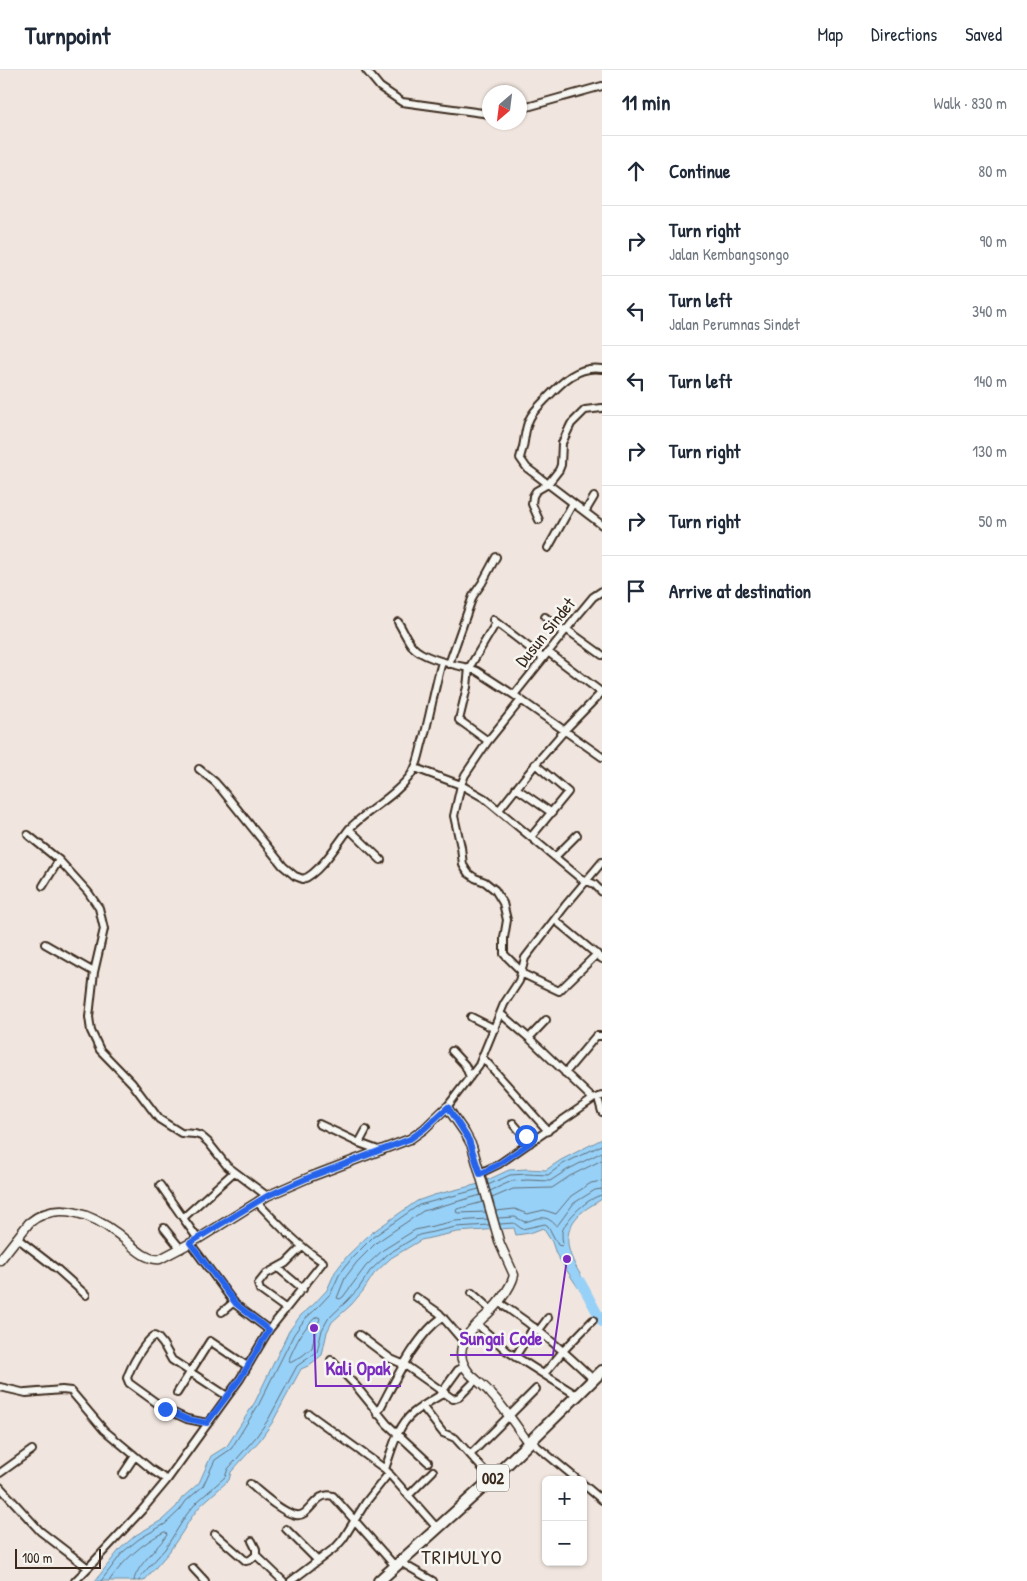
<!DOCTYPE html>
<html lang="en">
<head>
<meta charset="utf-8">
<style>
	:root { --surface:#fff; --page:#f2f2f3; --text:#1f2937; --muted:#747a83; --line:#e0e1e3 }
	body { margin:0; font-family:"Patrick Hand",sans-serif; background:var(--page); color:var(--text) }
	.controls { position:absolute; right:15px; bottom:15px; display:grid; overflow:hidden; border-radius:8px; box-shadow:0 1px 4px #0004 }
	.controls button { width:45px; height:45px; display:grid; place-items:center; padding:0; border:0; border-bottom:1px solid var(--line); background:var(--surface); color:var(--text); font:25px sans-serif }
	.compass { position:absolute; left:482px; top:15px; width:45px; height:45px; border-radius:50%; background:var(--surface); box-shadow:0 1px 4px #0004; rotate:208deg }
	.scale { position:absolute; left:15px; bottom:12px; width:86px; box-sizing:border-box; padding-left:5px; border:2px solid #3b2a1e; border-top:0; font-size:14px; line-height:18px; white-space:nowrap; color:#3b2a1e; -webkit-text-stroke:4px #f6f6f2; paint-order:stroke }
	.stop { position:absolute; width:15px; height:15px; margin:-11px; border:4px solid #2563eb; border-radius:50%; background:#fff }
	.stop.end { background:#2563eb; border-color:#fff; box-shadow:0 1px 5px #0008 }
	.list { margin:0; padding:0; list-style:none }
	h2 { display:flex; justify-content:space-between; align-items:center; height:65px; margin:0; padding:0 20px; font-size:21px }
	h2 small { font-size:16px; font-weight:400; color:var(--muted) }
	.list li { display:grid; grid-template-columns:32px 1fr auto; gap:15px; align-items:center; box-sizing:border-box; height:70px; padding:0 20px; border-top:1px solid var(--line) }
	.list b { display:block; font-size:19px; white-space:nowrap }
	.list p { margin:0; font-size:16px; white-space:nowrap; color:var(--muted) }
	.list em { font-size:16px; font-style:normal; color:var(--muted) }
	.icon { flex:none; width:28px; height:28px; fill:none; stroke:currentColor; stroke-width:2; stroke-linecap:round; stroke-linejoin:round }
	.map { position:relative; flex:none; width:602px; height:1511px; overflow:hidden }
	header { display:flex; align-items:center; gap:30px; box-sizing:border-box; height:70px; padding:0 25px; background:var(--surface); border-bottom:1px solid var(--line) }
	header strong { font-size:24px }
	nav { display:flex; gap:28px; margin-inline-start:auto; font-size:18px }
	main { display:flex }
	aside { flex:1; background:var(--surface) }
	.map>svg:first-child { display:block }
</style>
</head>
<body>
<header>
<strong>Turnpoint</strong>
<nav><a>Map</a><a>Directions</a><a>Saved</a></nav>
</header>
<main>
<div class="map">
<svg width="602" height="1511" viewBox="0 0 602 1511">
	<rect width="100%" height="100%" fill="#f1e6df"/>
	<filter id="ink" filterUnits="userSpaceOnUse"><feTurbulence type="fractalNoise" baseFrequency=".02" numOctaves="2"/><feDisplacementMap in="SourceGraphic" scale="10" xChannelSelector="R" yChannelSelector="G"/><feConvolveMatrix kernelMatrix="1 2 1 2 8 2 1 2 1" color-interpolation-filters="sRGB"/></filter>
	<g filter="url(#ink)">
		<path fill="#98d1f8" stroke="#738ea1" d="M602,1069V1129C596,1133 588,1137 582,1142C553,1168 575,1195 591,1222H581L556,1184L552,1172L543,1158L530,1163L516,1165L514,1158L457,1162L421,1170L391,1188L374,1204L363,1221L351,1235L332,1252L327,1262L322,1285L308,1296L301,1299L272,1353L260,1370L231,1402L229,1410L200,1436L191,1448L183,1461L169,1482L144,1511H95L120,1479L136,1465L162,1450L176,1437L182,1428L199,1413L211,1386L227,1376L255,1332L289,1261L301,1245L313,1235L327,1220L335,1202L348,1185L370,1164L417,1131L434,1125L479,1114L509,1100L527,1099L546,1100L561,1090Z"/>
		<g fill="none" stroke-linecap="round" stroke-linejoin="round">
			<path stroke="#606d75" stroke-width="1" d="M488,1115L510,1105L527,1104L548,1105L563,1094L602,1075
				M490,1121L512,1111L527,1110L550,1111L567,1100L602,1082
				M481,1125L423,1141L377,1172L357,1192L345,1208L337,1228L340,1229L343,1227L366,1196L383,1180L415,1160L455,1151L488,1149
				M492,1128L513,1119L552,1118L570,1106L602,1090
				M483,1132L457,1139L456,1142L458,1143L486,1142
				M496,1141L515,1139L527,1144L544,1140L556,1144L571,1126L591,1113L602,1111
				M498,1148L515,1147L525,1152C533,1150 543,1144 551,1151C553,1152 555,1155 557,1156L574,1133L595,1120L602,1119
				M500,1154L514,1153L522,1159L545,1154L548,1156L558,1175L561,1176L563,1174C562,1170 562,1165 562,1162C566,1148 589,1127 602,1125
				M316,1247H319L320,1249L316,1258L312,1278L302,1286L292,1292H290L289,1289C296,1273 303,1258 316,1247Z
				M101,1511L123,1482L139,1469L165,1454L180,1440L186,1431L203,1416L215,1390L231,1379L259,1334L294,1264L305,1249L316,1239L331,1223L339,1205L352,1188L373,1167L419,1135L479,1119
				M109,1511C124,1490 141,1474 164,1462H166L167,1465C159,1477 135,1497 134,1511
				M140,1511L141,1506L165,1479L187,1444L197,1432L225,1407L228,1399L256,1367L268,1350L297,1296L317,1282L322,1260L328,1249L347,1231L359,1218L370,1201L388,1184L419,1165L456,1157L489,1155"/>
			<path stroke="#98d1f8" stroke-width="10" d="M580,1211L602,1252"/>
			<defs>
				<path id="minor" d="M366,0L380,17L402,32L490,44
					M520,39L602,16
					M602,299C577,295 561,313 546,329C540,335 532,342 529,350C525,359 525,368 523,377C522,381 521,384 520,388L527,398L602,455
					M585,442L594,427
					M539,450L532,434L533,426L536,421L548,414L559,400L561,395L562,373L571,354L585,340L602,338
					M548,478L573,433
					M545,547L564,562
					M493,550L543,588
					M398,552C403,560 407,570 413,577C423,588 454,595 469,598L467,617L459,650L488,671L465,705L461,715L484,728L580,808L594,814L602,822
					M496,553L469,598L477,601L514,625L602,687
					M566,559L602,585
					M548,582L601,622
					M449,594L473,526L482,513L496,487
					M514,625L578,545L593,527L602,521
					M488,671L521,630
					M415,698L461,715L454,746L461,777L463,795L468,803L475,808L485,812L495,820L503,833L507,850L504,868V884L521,901
					M199,699L215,712L222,720L283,796L295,806L303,809C318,805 339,772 349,759
					M516,718L552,743
					M499,740L539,690L565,660L602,622
					M28,765L59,790L88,822L99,838L104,859L94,902L89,947L91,961L100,980L132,1013L159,1049L181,1063L195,1064L201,1066L208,1072L227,1096L267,1126
					M531,767L568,722L535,694
					M555,787L577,765
					M381,790L349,759C367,740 393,728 410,706C417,697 419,686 422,674C430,647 434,619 442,592
					M43,816L59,790
					M555,850L602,889
					M45,874L94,902
					M521,903L559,921L597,884
					M501,944L529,968L593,1029
					M471,947L495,959
					M529,968L546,950
					M452,981L465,995L470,1007
					M483,988L548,1061
					M565,1003L596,966H602
					M598,1028L602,1042
					M447,1037L479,995L504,934L519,911L525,888L565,836L602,792
					M513,1053L530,1073
					M319,1054L359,1073L381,1081
					M359,1073L366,1060
					M480,1103L499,1094L593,1029L602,1026
					M160,1115L183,1148
					M164,1158L181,1179
					M17,1168L57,1199L86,1225
					M198,1169L183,1148L234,1102
					M190,1173L235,1234L269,1260
					M278,1198L303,1219
					M472,1223L491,1240
					M416,1227L439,1243L463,1271
					M498,1232C535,1256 562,1279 594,1310
					M285,1238L260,1220L258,1214L266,1204L286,1193L302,1177
					M222,1242L234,1232
					M477,1254L507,1281L578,1326
					M539,1260L548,1248
					M359,1265L391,1289L405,1295L453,1329L459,1327L476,1310
					M515,1287L534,1257
					M331,1290L356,1316L387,1354L428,1392
					M544,1304L564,1280L593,1250
					M0,1317L26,1323L62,1320L71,1321L104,1360L152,1400L167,1410
					M442,1322L458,1300L465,1296
					M177,1323L210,1271L247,1296
					M422,1336L443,1363L455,1368L492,1409
					M309,1344L385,1399
					M377,1344C393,1315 415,1265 443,1247
					M207,1353L187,1349L165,1339L129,1313L127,1308C131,1296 143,1274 154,1266L158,1268L163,1274L172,1290L227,1326
					M532,1372L578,1410
					M471,1384L536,1319
					M0,1403L32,1380
					M123,1404L135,1386
					M250,1414C261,1423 282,1443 296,1445C310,1448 315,1420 333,1426L395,1496
					M583,1414L602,1430
					M0,1417L40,1461L88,1498L142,1440L167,1410L240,1309L269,1260L323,1192C297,1175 278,1154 257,1132
					M409,1425L433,1401
					M437,1458L385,1399C392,1380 397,1356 413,1343C423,1335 434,1329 444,1323
					M286,1459L318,1491
					M215,1464L246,1491L250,1490L256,1485
					M252,1471L256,1479V1485L283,1511
					M400,1492L433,1511
					M193,1498L205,1511
					M75,1511L88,1498
					M291,1511L336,1477L343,1469L366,1432L389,1403"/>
				<path id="tertiary" d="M0,1190L29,1153C57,1129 93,1145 118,1164C130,1173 144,1191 160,1189L198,1169L267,1126L310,1107L410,1069L424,1059L447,1037L465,1063L472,1076L500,1174L514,1205C511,1219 494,1239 483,1248C466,1264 451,1282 470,1304C477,1311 486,1317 492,1325C506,1340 517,1357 529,1374"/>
				<path id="primary" d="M379,1511L492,1409L602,1301"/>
			</defs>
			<use href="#minor" stroke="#3b2a1e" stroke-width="10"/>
			<use href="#tertiary" stroke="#3b2a1e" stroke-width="11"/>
			<use href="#primary" stroke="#3b2a1e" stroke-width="14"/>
			<use href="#minor" stroke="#f6f6f2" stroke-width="6"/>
			<use href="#tertiary" stroke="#f6f6f2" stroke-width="8"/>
			<use href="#primary" stroke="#f6f6f2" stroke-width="10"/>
		</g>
	</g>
	<g fill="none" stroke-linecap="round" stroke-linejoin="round" filter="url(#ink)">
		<path stroke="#2563eb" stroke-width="6" d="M165,1339L187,1349L207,1353L240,1309L269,1260L236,1234L190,1173L267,1126L310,1107L410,1069L424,1059L448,1037L469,1070L480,1104L499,1094L530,1073L526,1066"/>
	</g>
	<g text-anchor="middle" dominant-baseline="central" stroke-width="5" stroke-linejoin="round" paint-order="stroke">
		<rect fill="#f6f6f2" stroke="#73675e" stroke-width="1" x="477" y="1394.5" width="32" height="27" rx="4"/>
		<g font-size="16" font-weight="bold" fill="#3b2a1e">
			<text x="493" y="1408">002</text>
		</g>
		<g font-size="18" fill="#3b2a1e" stroke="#f6f6f2">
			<text transform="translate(545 562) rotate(-51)">Dusun Sindet</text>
		</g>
		<g font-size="20" letter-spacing="1" fill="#3b2a1e" stroke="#f6f6f2">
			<text x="462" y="1486">TRIMULYO</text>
		</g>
	</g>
	<path fill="none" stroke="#7b2cbf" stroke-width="2" d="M567 1189L553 1285H450M314 1258L316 1316H401"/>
	<g fill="#7b2cbf" stroke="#f6f6f2" stroke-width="2">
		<circle cx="567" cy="1189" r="5"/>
		<circle cx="314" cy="1258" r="5"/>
	</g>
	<g font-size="19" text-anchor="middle" font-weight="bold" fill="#7b2cbf" stroke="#f6f6f2" stroke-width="5" stroke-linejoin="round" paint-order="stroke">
		<text x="501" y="1275">Sungai Code</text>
		<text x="358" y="1305">Kali Opak</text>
	</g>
</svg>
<div class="controls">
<button>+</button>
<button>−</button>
</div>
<svg class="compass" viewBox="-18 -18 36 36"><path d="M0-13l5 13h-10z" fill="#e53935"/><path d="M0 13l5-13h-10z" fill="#747a83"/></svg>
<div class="scale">100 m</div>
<div class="stop" style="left:526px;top:1066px"></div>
<div class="stop end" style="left:165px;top:1339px"></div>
</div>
<aside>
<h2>11 min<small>Walk · 830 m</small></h2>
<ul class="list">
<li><svg class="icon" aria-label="ahead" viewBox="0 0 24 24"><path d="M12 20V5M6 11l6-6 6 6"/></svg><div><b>Continue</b></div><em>80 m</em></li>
<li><svg class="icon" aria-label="right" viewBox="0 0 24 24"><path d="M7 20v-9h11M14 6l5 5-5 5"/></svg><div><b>Turn right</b><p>Jalan Kembangsongo</p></div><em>90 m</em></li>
<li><svg class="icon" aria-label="left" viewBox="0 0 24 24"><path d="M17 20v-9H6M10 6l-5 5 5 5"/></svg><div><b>Turn left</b><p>Jalan Perumnas Sindet</p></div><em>340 m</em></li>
<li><svg class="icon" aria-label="left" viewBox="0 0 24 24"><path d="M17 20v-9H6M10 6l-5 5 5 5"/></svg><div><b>Turn left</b></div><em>140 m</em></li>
<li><svg class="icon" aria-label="right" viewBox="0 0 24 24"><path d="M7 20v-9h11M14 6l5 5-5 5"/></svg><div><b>Turn right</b></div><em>130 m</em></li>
<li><svg class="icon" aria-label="right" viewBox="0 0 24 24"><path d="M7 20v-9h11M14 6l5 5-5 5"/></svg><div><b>Turn right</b></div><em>50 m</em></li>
<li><svg class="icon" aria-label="arrive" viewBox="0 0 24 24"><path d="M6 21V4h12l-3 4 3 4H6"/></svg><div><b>Arrive at destination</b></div></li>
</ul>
</aside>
</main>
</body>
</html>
